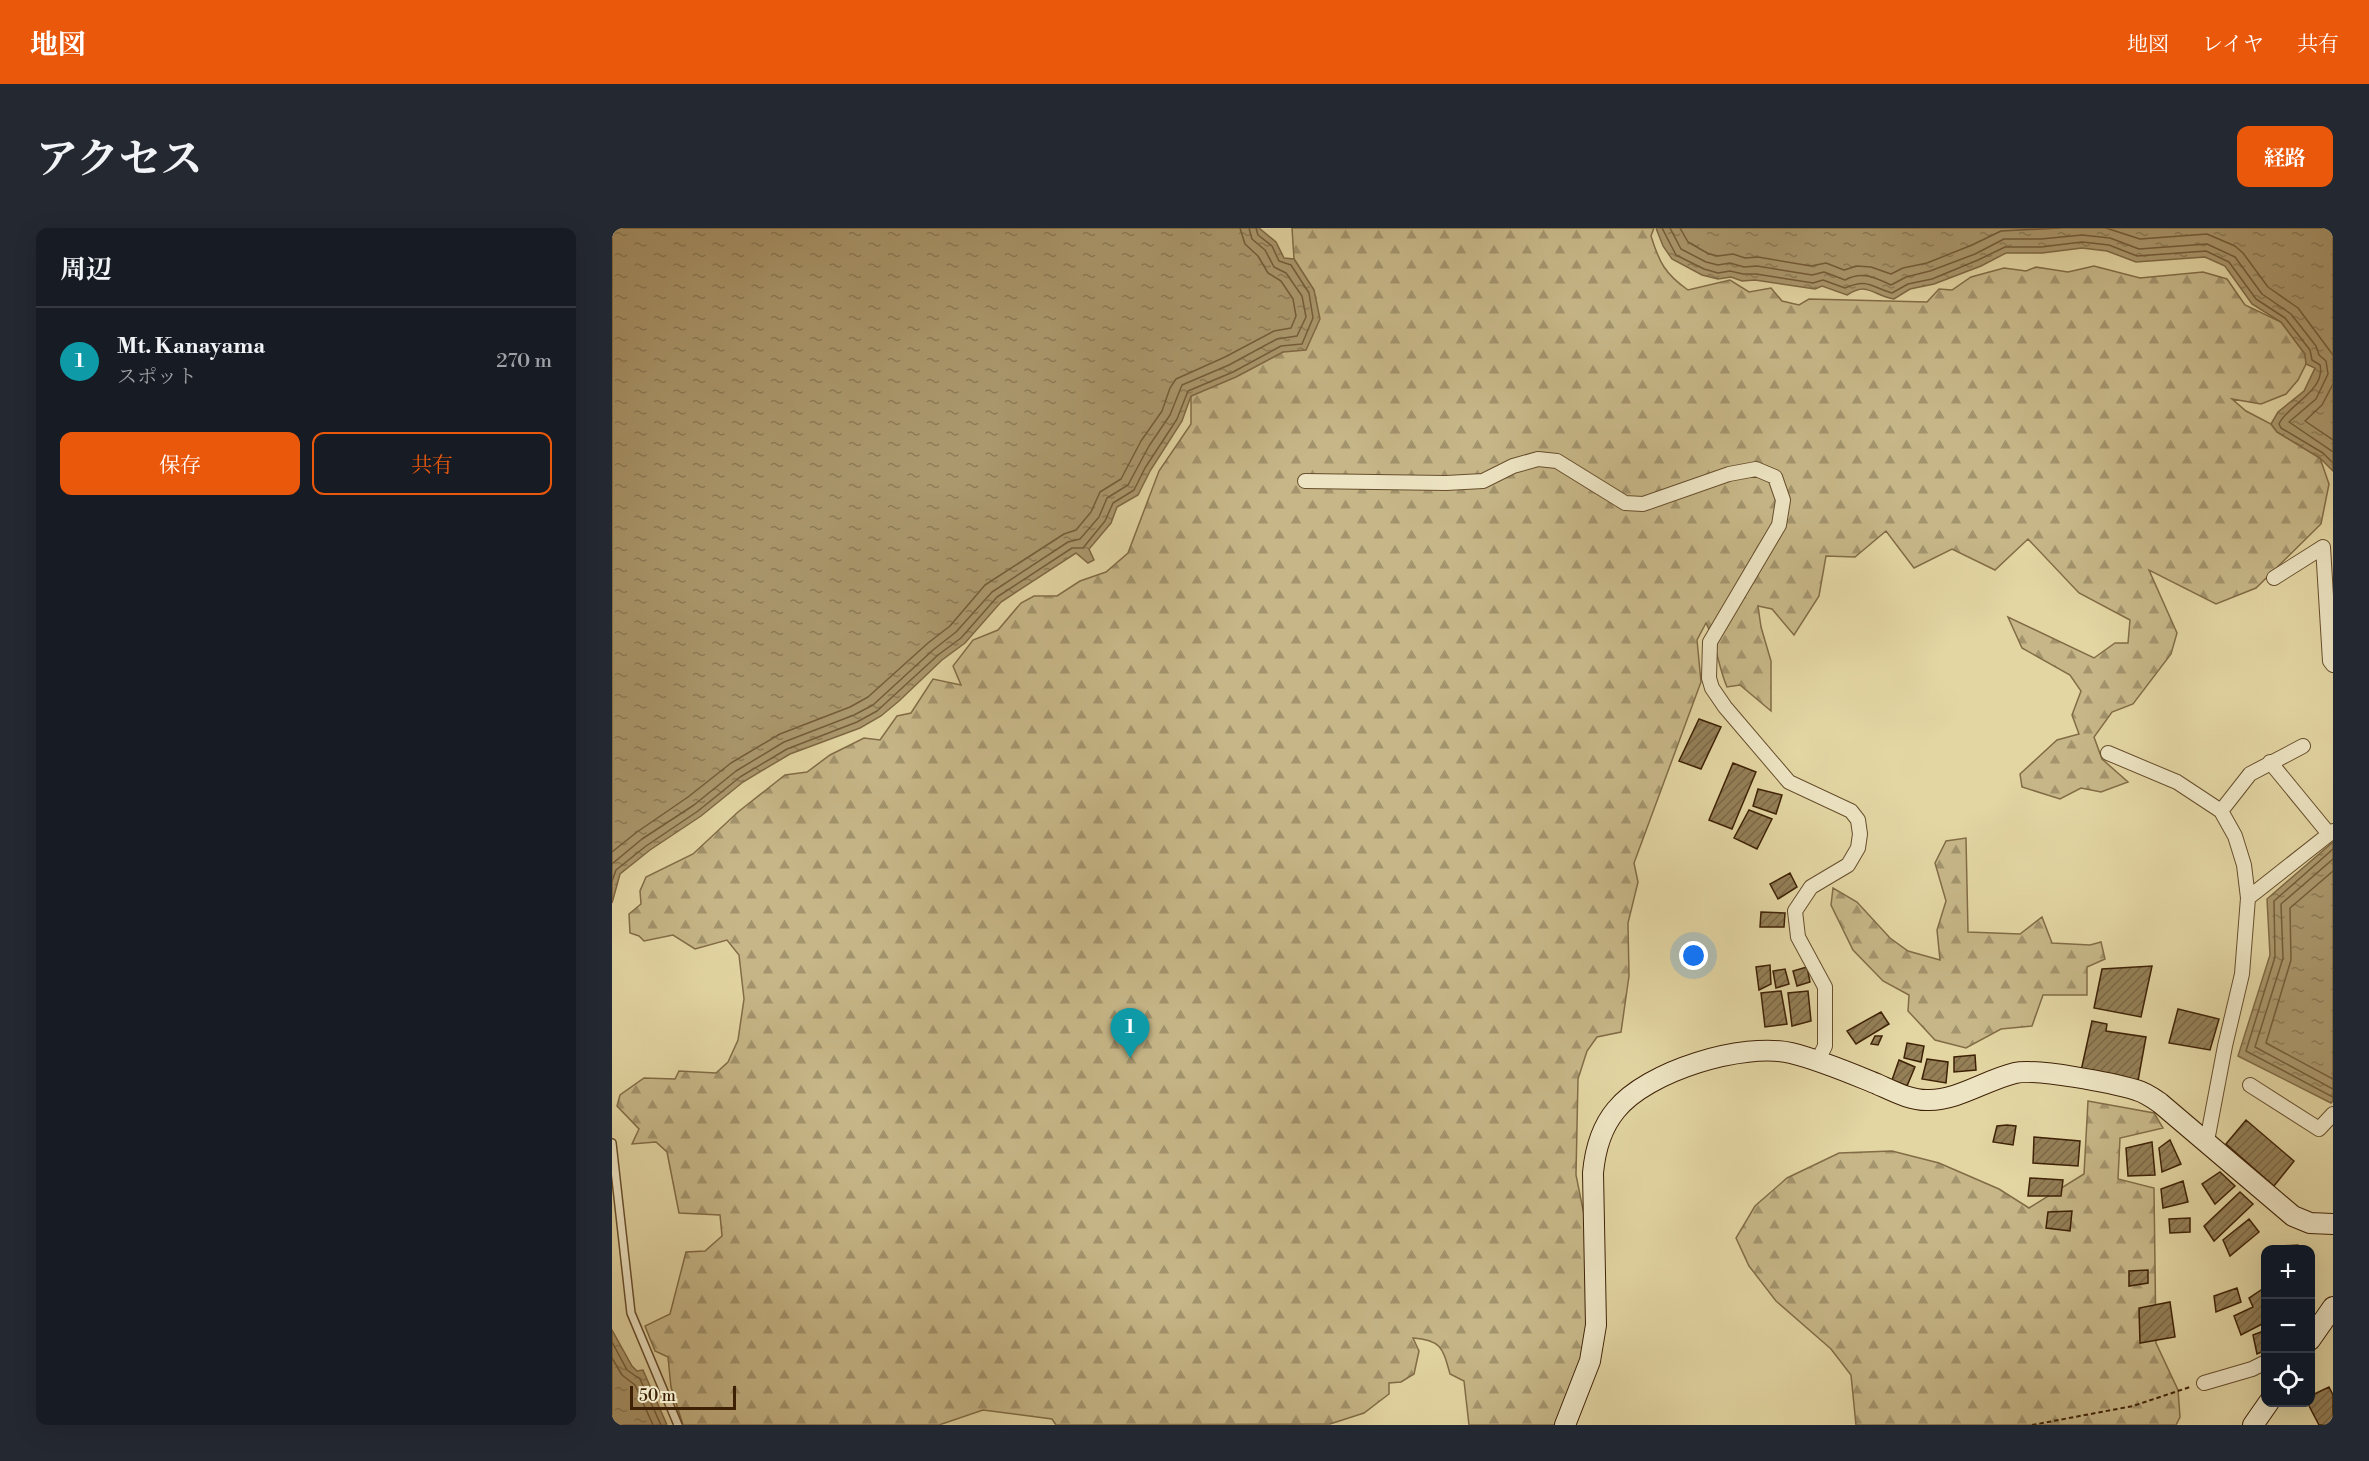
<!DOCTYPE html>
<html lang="ja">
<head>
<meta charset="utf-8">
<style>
	:root { --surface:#171b24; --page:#242831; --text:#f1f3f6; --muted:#9ea1a6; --line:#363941; --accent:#ea580c }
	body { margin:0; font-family:"Libre Bodoni","Noto Serif JP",serif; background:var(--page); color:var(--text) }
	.controls { position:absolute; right:18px; bottom:18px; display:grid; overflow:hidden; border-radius:12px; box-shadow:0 6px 24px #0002 }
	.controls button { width:54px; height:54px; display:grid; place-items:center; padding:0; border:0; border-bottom:2px solid var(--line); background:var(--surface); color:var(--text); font:30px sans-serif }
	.scale { position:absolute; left:18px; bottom:15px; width:106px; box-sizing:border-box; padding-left:6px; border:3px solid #3e2105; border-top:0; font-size:16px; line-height:21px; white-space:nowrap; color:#3e2105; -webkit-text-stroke:4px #ede4c3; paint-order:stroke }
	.you { position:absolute; left:1082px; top:728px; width:21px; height:21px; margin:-15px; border:4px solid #fff; border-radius:50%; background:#1a73e8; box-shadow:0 0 0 9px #1a73e833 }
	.badge { display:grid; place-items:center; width:39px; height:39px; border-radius:50%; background:var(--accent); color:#fff; font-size:20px; font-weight:700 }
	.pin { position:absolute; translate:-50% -50px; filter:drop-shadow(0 2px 3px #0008) }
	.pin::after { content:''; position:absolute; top:32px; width:21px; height:18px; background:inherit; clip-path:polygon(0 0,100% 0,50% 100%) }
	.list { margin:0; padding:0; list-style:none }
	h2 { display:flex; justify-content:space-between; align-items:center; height:78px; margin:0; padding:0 24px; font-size:26px }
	h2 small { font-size:20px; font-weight:400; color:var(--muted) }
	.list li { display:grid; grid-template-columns:39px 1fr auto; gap:18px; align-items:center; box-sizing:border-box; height:108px; padding:0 24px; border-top:2px solid var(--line) }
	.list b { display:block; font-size:22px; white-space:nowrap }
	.list p { margin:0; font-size:20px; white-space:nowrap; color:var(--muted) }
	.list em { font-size:20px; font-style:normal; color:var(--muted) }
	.actions { display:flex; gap:12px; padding:18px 24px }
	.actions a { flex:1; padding:14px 0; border:2px solid var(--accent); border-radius:12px; text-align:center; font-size:21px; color:var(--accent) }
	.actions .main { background:var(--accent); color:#fff }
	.icon { flex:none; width:33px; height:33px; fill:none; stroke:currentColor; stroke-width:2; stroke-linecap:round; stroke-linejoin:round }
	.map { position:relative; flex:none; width:1721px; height:1197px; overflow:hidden; border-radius:12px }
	header { display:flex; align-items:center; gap:36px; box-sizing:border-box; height:84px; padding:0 30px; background:var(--accent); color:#fff }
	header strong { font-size:28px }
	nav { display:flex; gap:33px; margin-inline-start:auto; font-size:21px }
	.intro { display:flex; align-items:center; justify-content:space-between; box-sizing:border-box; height:144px; padding:0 36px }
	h1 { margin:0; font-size:42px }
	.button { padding:15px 27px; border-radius:12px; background:var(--accent); color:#fff; font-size:21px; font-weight:700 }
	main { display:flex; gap:36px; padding:0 36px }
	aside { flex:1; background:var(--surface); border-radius:12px; box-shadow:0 6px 24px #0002 }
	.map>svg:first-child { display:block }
</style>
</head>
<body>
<header>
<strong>地図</strong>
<nav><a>地図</a><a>レイヤ</a><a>共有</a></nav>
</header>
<div class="intro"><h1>アクセス</h1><a class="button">経路</a></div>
<main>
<aside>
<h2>周辺<small></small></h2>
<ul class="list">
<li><span class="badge" style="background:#0f9aa8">1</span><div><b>Mt. Kanayama</b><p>スポット</p></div><em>270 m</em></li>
</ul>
<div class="actions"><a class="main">保存</a><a>共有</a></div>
</aside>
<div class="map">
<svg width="1721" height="1197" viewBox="0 0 1721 1197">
	<defs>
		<pattern id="forest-firs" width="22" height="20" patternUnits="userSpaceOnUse" patternTransform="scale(1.5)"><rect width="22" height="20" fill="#c7b788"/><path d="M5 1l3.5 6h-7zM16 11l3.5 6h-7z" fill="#a3946d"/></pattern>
		<pattern id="water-ripples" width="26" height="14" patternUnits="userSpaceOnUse" patternTransform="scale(1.5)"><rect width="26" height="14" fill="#ab986d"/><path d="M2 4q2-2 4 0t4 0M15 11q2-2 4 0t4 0" fill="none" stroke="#8d7c58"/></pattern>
		<pattern id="building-hatch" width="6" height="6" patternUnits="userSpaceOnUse" patternTransform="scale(1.5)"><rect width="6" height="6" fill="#947f57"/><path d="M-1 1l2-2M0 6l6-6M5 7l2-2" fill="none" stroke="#7a6846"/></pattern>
	</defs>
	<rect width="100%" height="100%" fill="#e3d6a3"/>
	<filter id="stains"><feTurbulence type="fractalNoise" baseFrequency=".00333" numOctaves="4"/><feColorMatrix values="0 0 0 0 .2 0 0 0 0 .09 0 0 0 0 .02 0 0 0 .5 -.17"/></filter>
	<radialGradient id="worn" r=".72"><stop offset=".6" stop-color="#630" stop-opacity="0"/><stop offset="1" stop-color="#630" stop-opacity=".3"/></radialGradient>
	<path fill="url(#forest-firs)" stroke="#826c46" stroke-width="1.5" d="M680,0H1042L1039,8C1047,34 1053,46 1076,62L1118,52L1137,64L1159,60L1170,73L1187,77L1197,71L1315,74L1327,61L1340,62L1359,49L1392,40L1414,43L1424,39L1456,44L1482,38L1528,50L1591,44L1615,51L1633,77L1669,94L1693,126L1694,136L1686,152L1674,166L1649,176L1620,171L1634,183L1659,196L1665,204L1708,230L1717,256L1709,296L1644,360L1604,376L1537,342L1565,405L1559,426L1521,476L1500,484L1482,509L1490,531L1516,554L1489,564L1469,560L1448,571L1410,559L1408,546L1445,512L1467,506L1460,487L1469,463L1458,447L1410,420L1396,389L1482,430L1503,415H1516L1518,392L1467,365L1416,311L1383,342L1340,321L1302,340L1274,303L1243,329L1214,328L1207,368L1182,407L1160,381L1146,378L1149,399L1159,433V483L1128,457L1115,459C1106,438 1104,414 1094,395L1085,412L1089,454L1022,635L1026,654L1016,695L1017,748L1009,804L985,809L975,823L966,851L964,947L991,1081L947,1197H857L852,1153L838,1146C831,1121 830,1112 801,1110L807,1123L802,1146L789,1154L777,1155V1166L752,1185L718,1196L444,1197L440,1191L371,1182L327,1197H71L59,1159L56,1129L43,1123L33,1098L58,1086L74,1024L93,1023L110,1008L108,987L67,985L55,924L44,914L20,916L27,901L5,878L8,867L32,850L63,851L67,843L104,845L116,834L126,812L132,771L127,727L115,712L83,721L61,707L32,713L27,708L18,705L17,686L29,676L28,663L34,649L81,626L126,584L173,547L195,544L218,527L252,510L268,512L285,488L299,485L321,451L349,457L341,438L361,412L386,402L409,375L422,368H445L468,353L494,344L516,325L547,243L579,196V168L631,145L671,124L702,62L682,31Z
		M1354,610L1356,704L1408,706L1430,689L1440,715L1478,717L1489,714L1493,731L1475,739V767H1431L1420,798L1389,801L1354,820L1323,812L1296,783L1297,767L1271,753L1241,722L1219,677L1221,660L1245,674L1278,710L1296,723L1328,732L1325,702L1334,673L1323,635L1334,613Z
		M1476,873L1542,885L1551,900L1508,910L1506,951L1542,960L1544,1115L1566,1162L1568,1189L1564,1197H1244L1239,1147L1219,1121L1164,1073L1137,1038L1124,1010L1143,978L1175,950L1227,925L1280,923L1327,935L1387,961L1417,980L1472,946Z"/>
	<path fill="url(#water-ripples)" stroke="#7f6843" stroke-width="1.5" d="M0,0H647L664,14L672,30L682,31L702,62L708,91L694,122L671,124L624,149L579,168L570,193L538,243L526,267L505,279L499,295L477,321L482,332L476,335L464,325L389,374L353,415L330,432L287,473L269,488L248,500L178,526L131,554L89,588L38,622L8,646L0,675Z
		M1044,0H1721V243L1708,230L1665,204L1659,196L1666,184L1692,163L1703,140L1694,136L1693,126L1669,94L1640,76L1613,38L1593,29L1524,34L1495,23L1470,20L1430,25H1394L1369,38L1322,56L1298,61L1282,71C1261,68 1257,53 1235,67L1210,58L1203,61L1143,52L1130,53L1119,49L1106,51L1090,47L1060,31L1051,18Z
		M1721,614V873L1719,875L1626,828L1658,727L1655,671Z
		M0,1102L20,1138L25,1143L31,1142L55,1197H0Z"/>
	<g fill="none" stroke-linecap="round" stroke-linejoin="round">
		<path stroke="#745c39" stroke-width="1.5" d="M1050,0L1064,27L1092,41L1106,45L1118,43L1131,46H1144L1201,55L1211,52L1233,60C1256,50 1259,59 1280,65L1296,56L1320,51L1366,32L1393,19H1429L1470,14L1497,17L1525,28L1594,23L1617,34L1644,71L1673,90L1698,122L1700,132L1708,137C1714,163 1674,178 1667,196L1669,200L1711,225L1721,235
			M1058,0L1069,21L1094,34L1106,37L1118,35L1132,39L1145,38L1200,47L1212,44L1233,52C1250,43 1262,49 1279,57L1294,49L1318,43L1363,26L1392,11H1429L1470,7L1498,10L1527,21L1595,16L1623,29L1650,66L1679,86L1704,118L1707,127L1714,133L1716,146L1704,171L1677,194L1721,224
			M1068,0L1076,14L1097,26L1106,28L1121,26L1133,30L1146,29L1199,38L1214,35L1232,42L1245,38L1259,39L1279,46L1291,40L1315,35L1360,17L1389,3L1448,0
			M1494,0L1528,11L1595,6L1623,18L1631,25L1656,59L1686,80L1721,127
			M1721,156L1710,177L1693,193L1721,212
			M1721,621L1662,673L1663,729L1634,823L1721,869
			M0,624L25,604L76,569L119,535L168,506L238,479L256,469L316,415L338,398L373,357L452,306L464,302L479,284L488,264L509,251L529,213L550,183L558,160L564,151L613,129L662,103L679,100L684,88L681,71L669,53L656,45L646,28L633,16L628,0
			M1721,631L1669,676L1671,730L1643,819L1721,861
			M0,636L30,611L82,577L124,543L172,514L242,487L261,477L321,422L344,404L380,364L456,314L468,311L487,289L495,270L516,257L537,218L558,187L570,157L617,137L665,111L685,108L694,89L690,68L674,45L662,39L653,22L640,11L637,0
			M1721,643L1678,680L1679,732L1654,815L1721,851
			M0,653L4,642L34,618L86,583L128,549L175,521L245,494L265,483L326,427L349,410L385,369L460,320H471L493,293L501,275L522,262L533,240L565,191L576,163L621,144L669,118L690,116L701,90L697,65L679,37L667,33L660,18L646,7L644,0
			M0,1114L15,1142L28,1151L49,1197
			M0,1130L10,1147L23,1157L41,1197"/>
	</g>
	<path fill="url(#building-hatch)" stroke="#3e2105" stroke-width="1.5" d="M1087,491L1109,499L1089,541L1067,533Z
		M1121,535L1144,544L1120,601L1097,592Z
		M1146,561L1170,567L1164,586L1141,578Z
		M1137,582L1160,591L1145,621L1122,610Z
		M1178,645L1185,659L1166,671L1158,656Z
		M1149,684L1173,685L1172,699H1148Z
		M1158,737L1159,756L1147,762L1144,739Z
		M1540,738L1529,789L1482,780L1490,741Z
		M1195,739L1198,754L1185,758L1181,743Z
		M1173,741L1177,756L1164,760L1161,743Z
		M1169,763L1175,796L1153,799L1149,765Z
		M1196,763L1199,793L1180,798L1176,765Z
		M1566,781L1607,791L1598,822L1557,815Z
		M1269,784L1277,796L1244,816L1235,803Z
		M1480,793L1495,796L1494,803L1534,809L1526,853L1469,843Z
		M1263,808H1270L1266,817L1259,816Z
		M1295,815L1312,818L1309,834L1292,830Z
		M1363,827L1364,842L1342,844V829Z
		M1315,831L1336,834L1334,855L1310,851Z
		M1287,832L1303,839L1295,858L1280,852Z
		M1634,892L1682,933L1662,958L1614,916Z
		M1395,897L1404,898L1401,917L1381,914L1385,898Z
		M1422,909L1468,913L1466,938L1421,935Z
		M1558,912L1569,936L1550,944L1547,920Z
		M1540,914L1543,947L1516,948L1514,920Z
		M1608,944L1623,958L1603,976L1590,956Z
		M1418,950L1451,952L1449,968H1416Z
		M1571,953L1576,974L1551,980L1549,961Z
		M1628,964L1641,976L1602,1013L1592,998Z
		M1460,983L1458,1003L1434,1000L1436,984Z
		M1578,990V1004L1558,1005L1557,991Z
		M1637,991L1647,1004L1618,1028L1611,1012Z
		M1686,1017L1688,1022H1670L1669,1018Z
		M1536,1042V1055L1517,1058V1043Z
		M1625,1060L1629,1074L1604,1084L1602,1068Z
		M1652,1060L1654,1094L1629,1107L1622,1088L1641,1079L1637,1070Z
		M1558,1074L1563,1109L1528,1115L1527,1080Z
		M1654,1102V1122L1645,1126L1641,1107Z
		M1717,1159L1721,1167V1197H1707L1695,1174H1698V1168Z"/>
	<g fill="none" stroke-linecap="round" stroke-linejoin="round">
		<defs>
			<path id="lane" d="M0,915L19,1085L66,1197"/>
			<path id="street" d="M693,253L834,255L871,253L901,238L926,231L945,233L1013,275L1031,276L1117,246L1144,241L1163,249L1171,272L1167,297L1098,414L1097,450L1100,460L1113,479L1177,554L1239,583L1246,592L1248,606L1246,620L1236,637L1199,659L1183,683L1186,709L1213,759V818L1205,834
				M1662,350L1711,319L1718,433L1721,437
				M1496,525L1565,554L1609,583L1623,608L1632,637L1636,670L1630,746L1613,818L1595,913
				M1658,534L1717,606
				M1609,583L1638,546L1691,518
				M1636,670L1721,603
				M1638,857L1707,901L1721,886
				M1592,1155L1640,1141L1654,1134"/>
			<path id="secondary" d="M1698,1112L1721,1079
				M953,1197L978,1133L984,1097L981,945C983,923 989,900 1004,882C1035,843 1131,814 1179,825C1208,832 1238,845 1265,856C1281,863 1299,873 1317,872C1346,872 1374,852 1403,845C1424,840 1501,855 1524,862C1532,864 1541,870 1548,875L1681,988L1698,995L1721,996
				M1641,1197L1657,1174"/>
		</defs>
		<use href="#lane" stroke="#674e2c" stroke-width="10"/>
		<use href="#street" stroke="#674e2c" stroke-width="16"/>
		<use href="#secondary" stroke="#3e2105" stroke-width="22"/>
		<path stroke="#3e2105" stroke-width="2" stroke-dasharray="4.5 3" stroke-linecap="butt" d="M1420,1197L1521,1178L1578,1159"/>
		<use href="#lane" stroke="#ede4c3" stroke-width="7"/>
		<use href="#street" stroke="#ede4c3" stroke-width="14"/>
		<use href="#secondary" stroke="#ede4c3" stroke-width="20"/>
	</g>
	<rect width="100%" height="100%" filter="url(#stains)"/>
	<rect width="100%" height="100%" fill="url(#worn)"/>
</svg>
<div class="controls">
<button>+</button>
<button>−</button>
<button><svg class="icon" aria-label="locate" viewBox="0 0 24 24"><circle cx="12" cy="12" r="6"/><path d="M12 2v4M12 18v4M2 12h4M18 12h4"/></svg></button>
</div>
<div class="scale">50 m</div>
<div class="you"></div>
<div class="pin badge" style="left:518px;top:830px;background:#0f9aa8">1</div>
</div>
</main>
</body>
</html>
